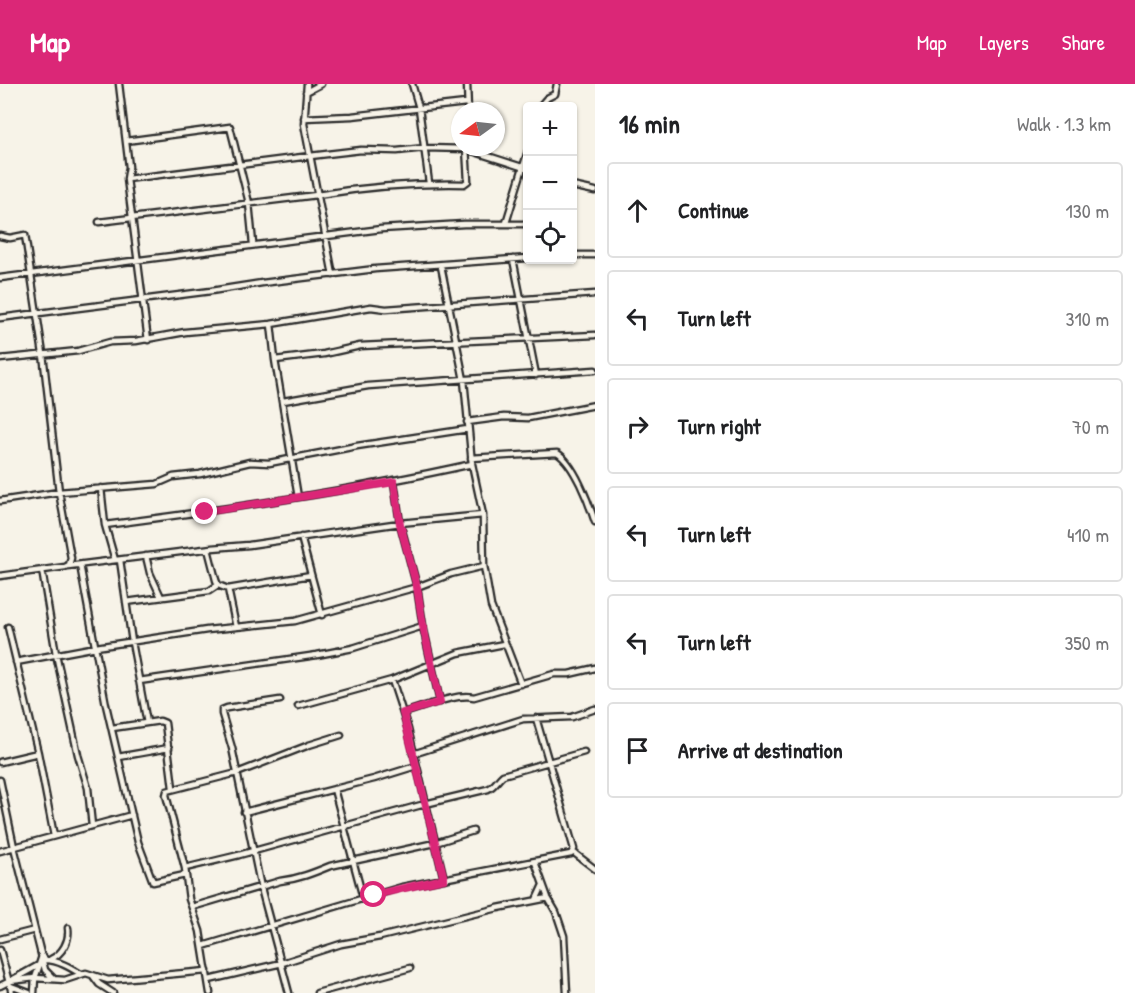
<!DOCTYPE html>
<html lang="en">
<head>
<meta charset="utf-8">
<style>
	:root { --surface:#fff; --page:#f2f2f2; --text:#202124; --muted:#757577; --line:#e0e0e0; --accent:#db2777 }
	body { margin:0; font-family:"Patrick Hand",sans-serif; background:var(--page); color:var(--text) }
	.controls { position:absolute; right:18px; top:18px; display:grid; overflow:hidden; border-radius:6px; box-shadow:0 2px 4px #0004 }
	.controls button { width:54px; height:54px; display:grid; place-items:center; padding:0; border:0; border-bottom:2px solid var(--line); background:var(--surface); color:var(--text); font:30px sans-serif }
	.compass { position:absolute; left:451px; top:18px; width:54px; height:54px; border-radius:50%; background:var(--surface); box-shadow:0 2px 4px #0004; rotate:255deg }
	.stop { position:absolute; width:18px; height:18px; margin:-14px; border:4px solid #db2777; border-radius:50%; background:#fff }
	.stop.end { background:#db2777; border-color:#fff; box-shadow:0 2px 6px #0008 }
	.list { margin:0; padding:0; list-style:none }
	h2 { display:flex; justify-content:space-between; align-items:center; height:78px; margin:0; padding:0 24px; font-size:26px }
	h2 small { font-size:20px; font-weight:400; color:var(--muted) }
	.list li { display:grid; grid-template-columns:39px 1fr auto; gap:18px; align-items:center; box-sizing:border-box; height:96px; margin:0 12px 12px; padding:0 12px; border:2px solid var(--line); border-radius:6px }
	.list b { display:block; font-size:22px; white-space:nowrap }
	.list em { font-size:20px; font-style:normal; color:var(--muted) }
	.icon { flex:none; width:33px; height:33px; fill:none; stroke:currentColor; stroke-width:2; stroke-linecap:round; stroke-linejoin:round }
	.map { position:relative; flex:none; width:595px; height:909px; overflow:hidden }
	header { display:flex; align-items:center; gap:36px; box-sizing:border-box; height:84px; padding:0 30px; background:var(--accent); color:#fff }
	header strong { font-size:28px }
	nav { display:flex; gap:33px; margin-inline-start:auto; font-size:21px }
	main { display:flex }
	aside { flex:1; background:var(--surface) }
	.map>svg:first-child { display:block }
</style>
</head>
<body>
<header>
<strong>Map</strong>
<nav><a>Map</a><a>Layers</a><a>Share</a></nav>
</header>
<main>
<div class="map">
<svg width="595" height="909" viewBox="0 0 595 909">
	<rect width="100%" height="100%" fill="#f7f3e8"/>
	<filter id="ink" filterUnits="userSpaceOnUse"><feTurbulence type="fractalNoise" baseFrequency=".0167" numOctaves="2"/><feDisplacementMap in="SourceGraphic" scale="12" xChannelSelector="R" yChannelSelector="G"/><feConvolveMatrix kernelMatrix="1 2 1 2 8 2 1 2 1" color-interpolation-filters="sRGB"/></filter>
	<g filter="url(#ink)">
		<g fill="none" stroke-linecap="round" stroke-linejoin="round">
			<defs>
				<path id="minor" d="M119,0L129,83L127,95L148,256
					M307,0L304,40L333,191
					M412,0L419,24L429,99
					M467,0L468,27
					M306,8L321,0
					M540,22L547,14L555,10L557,0
					M304,34L352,32L466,19
					M126,57L230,43L249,119L253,160
					M127,95L310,72L361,66L397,67L425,64L466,65L528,85
					M572,102L595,107
					M99,138L317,111C366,103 414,99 464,100L468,97L466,63
					M506,139L528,67
					M0,152L10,154L25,151L43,270L59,408L71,474L69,481L65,483L0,492
					M572,171H595
					M513,175L536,291
					M441,182L464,296L472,380L483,431L484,482L491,522L521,600
					M0,194L381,145L464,140H528
					M0,234L211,207L262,199L375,185L528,174
					M271,240L275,276L298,413
					M0,275L78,267L110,258L136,257L185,248L271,240L371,223L386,225L595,210
					M275,276L324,270L360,262L595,251
					M283,317L368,302L595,286
					M467,338L504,333L528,334L595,321
					M471,374L557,369C574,379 589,419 595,438
					M394,398L400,439L417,503L423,542L440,618
					M101,404L105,441L115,476
					M0,417L59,408L157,400L173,393L200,390L250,378L269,379L357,362L468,345
					M105,441C228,425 351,407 472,380
					M301,453L322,531
					M208,465L216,496L218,501L228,505L236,543
					M146,472L150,489L161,513
					M120,476L132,558L147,639
					M80,481L106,621L138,758L153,798L185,791
					M68,482L212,464L249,461L400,439L483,431
					M42,486L56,570L78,671L88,704L92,742
					M228,505L311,491
					M126,518L209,507L218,501
					M8,543L38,669L54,752
					M16,578L96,563L207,546L295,537L417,503L451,490L484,482
					M392,596L408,645L444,795
					M139,597L317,571L353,564L423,542
					M280,616L227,624L222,626V630L232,664L261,804L289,909
					M298,622L392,596L458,569L504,560
					M403,629C423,624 454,609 474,613L554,590H569L595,584
					M112,644L160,637L165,639L173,704
					M413,670L523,635L572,633L595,625
					M118,673L169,664
					M0,678L38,669
					M0,696L14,763L45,886L53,894
					M334,705L363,814
					M244,728L374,695L416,682
					M0,767L132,731
					M573,768L595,785
					M535,778L548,814L556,828L564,852L567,909
					M185,784L239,771L425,720L488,705C495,702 497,696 503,691L584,668
					M536,816L543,801
					M192,823L280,797C298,795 313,789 330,782L435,759L473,747
					M0,855L35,846
					M203,862L402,803L571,770L574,765L536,634
					M0,866L12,909
					M51,875C62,870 70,857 68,844
					M93,892L99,900L113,909
					M209,896L282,879L341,860L380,853L498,824L548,814
					M10,897L39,881L42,872L46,876C58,876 71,884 81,890
					M0,902L10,897L35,894L65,896L86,889L108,896L207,887
					M11,902L29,909
					M34,909L35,894L40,880
					M210,909L200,847L189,815L185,784L166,711L167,707L237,689L309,661L341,651
					M317,909L410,884"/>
			</defs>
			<use href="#minor" stroke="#2b2b2b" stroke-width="9"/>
			<use href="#minor" stroke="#f7f3e8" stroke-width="4.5"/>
		</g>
	</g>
	<g fill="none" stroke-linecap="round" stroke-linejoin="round" filter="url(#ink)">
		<path stroke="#db2777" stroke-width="8" d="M205,428L394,398L400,440L417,503L423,542L440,618L403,629L444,795L374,811"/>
	</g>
</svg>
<div class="controls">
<button>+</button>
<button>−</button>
<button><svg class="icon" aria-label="locate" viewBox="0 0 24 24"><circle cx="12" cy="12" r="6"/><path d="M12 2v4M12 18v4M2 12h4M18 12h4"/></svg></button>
</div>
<svg class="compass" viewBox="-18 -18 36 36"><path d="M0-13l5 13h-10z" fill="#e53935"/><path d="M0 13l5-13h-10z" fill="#757577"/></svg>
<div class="stop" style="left:374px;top:811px"></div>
<div class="stop end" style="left:205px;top:428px"></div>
</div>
<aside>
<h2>16 min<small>Walk · 1.3 km</small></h2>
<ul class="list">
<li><svg class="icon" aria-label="ahead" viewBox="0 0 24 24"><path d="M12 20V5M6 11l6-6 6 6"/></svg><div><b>Continue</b></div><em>130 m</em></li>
<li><svg class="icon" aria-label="left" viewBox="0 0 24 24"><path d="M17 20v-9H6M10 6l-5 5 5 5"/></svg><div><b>Turn left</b></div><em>310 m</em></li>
<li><svg class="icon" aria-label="right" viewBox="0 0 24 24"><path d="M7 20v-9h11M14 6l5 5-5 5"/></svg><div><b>Turn right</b></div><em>70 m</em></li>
<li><svg class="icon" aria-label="left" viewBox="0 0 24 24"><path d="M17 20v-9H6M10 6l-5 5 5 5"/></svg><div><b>Turn left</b></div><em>410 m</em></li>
<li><svg class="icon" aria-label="left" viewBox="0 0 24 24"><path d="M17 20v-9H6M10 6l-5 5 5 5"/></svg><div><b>Turn left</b></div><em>350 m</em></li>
<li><svg class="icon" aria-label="arrive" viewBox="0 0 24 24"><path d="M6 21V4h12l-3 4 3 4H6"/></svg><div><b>Arrive at destination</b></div></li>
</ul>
</aside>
</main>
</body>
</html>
